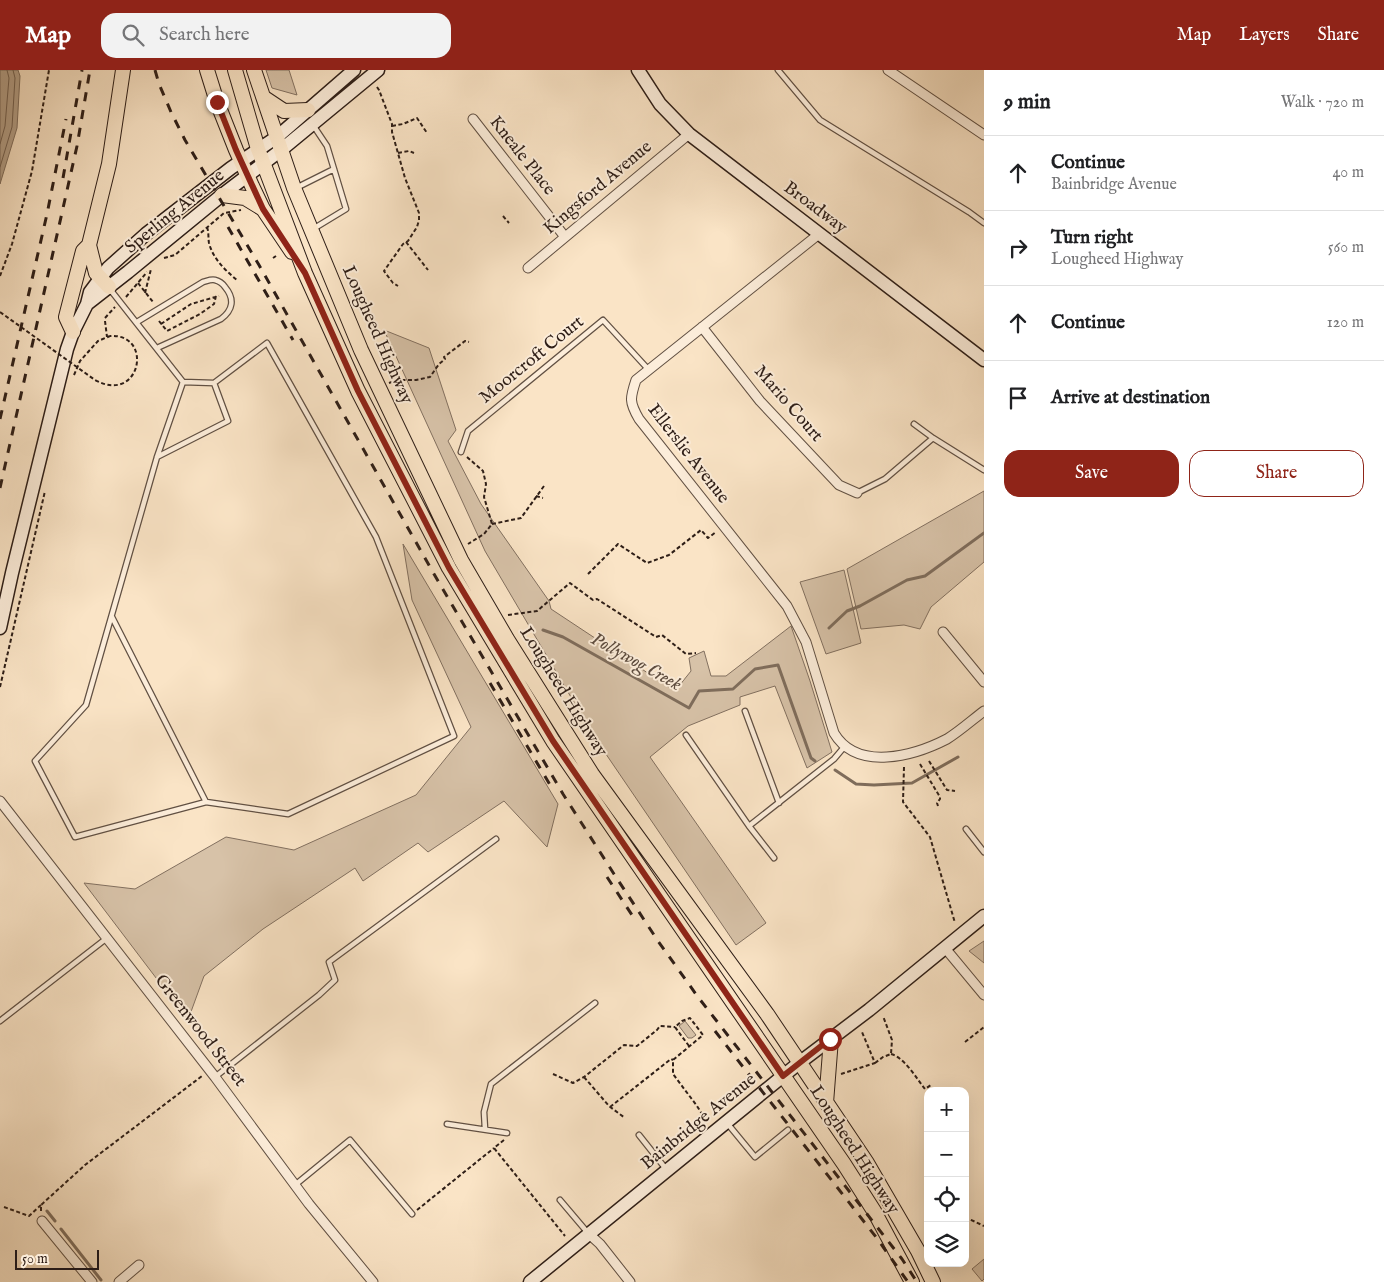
<!DOCTYPE html>
<html lang="en">
<head>
<meta charset="utf-8">
<style>
	:root { --surface:#fff; --page:#f2f2f2; --text:#202124; --muted:#757577; --line:#e0e0e0; --accent:#8f2418 }
	body { margin:0; font-family:"IM FELL English",serif; background:var(--page); color:var(--text) }
	.controls { position:absolute; right:15px; bottom:15px; display:grid; overflow:hidden; border-radius:10px; box-shadow:0 5px 20px #0002 }
	.controls button { width:45px; height:45px; display:grid; place-items:center; padding:0; border:0; border-bottom:1px solid var(--line); background:var(--surface); color:var(--text); font:25px sans-serif }
	.scale { position:absolute; left:15px; bottom:12px; width:84px; box-sizing:border-box; padding-left:5px; border:2px solid #2e1e17; border-top:0; font-size:14px; line-height:18px; white-space:nowrap; color:#2e1e17; -webkit-text-stroke:4px #fcedda; paint-order:stroke }
	.stop { position:absolute; width:15px; height:15px; margin:-11px; border:4px solid #8f2418; border-radius:50%; background:#fff }
	.stop.end { background:#8f2418; border-color:#fff; box-shadow:0 1px 5px #0008 }
	.list { margin:0; padding:0; list-style:none }
	h2 { display:flex; justify-content:space-between; align-items:center; height:65px; margin:0; padding:0 20px; font-size:21px }
	h2 small { font-size:16px; font-weight:400; color:var(--muted) }
	.list li { display:grid; grid-template-columns:32px 1fr auto; gap:15px; align-items:center; box-sizing:border-box; height:75px; padding:0 20px; border-top:1px solid var(--line) }
	.list b { display:block; font-size:19px; white-space:nowrap }
	.list p { margin:0; font-size:16px; white-space:nowrap; color:var(--muted) }
	.list em { font-size:16px; font-style:normal; color:var(--muted) }
	.actions { display:flex; gap:10px; padding:15px 20px }
	.actions a { flex:1; padding:11px 0; border:1px solid var(--accent); border-radius:15px; text-align:center; font-size:18px; color:var(--accent) }
	.actions .main { background:var(--accent); color:#fff }
	.icon { flex:none; width:28px; height:28px; fill:none; stroke:currentColor; stroke-width:2; stroke-linecap:round; stroke-linejoin:round }
	.map { position:relative; flex:none; width:984px; height:1212px; overflow:hidden }
	header { display:flex; align-items:center; gap:30px; box-sizing:border-box; height:70px; padding:0 25px; background:var(--accent); color:#fff }
	header strong { font-size:24px }
	nav { display:flex; gap:28px; margin-inline-start:auto; font-size:18px }
	.search { width:350px; height:45px; background:var(--page); display:flex; align-items:center; gap:12px; box-sizing:border-box; padding:0 18px; border-radius:15px; color:var(--muted); font-size:19px }
	main { display:flex }
	aside { flex:1; background:var(--surface) }
	.map>svg:first-child { display:block }
</style>
</head>
<body>
<header>
<strong>Map</strong>
<div class="search"><svg class="icon" aria-label="search" viewBox="0 0 24 24"><circle cx="10" cy="10" r="6"/><path d="M15 15l6 6"/></svg>Search here</div>
<nav><a>Map</a><a>Layers</a><a>Share</a></nav>
</header>
<main>
<div class="map">
<svg width="984" height="1212" viewBox="0 0 984 1212">
	<rect width="100%" height="100%" fill="#fae4c6"/>
	<filter id="stains"><feTurbulence type="fractalNoise" baseFrequency=".004" numOctaves="4"/><feColorMatrix values="0 0 0 0 .2 0 0 0 0 .09 0 0 0 0 .02 0 0 0 .5 -.17"/></filter>
	<radialGradient id="worn" r=".72"><stop offset=".6" stop-color="#630" stop-opacity="0"/><stop offset="1" stop-color="#630" stop-opacity=".3"/></radialGradient>
	<path fill="#d7c2a8" stroke="#827060" d="M266,0H289L297,25L272,18Z
		M384,260L429,278L456,360L448,371L481,434L549,531L551,539L675,621L691,601L689,588L704,581L711,606H726L791,556L810,611L832,682L807,698L775,616L740,627V635L688,656L650,687L766,853L736,875L595,668L485,481Z
		M984,421V492L931,537L920,559L904,555L861,559L847,499Z
		M403,474L558,734L547,777L504,731L428,782L418,773L363,811L355,798L263,859L204,906L188,950L84,813L135,819L226,767L294,780L416,725L471,657L412,530Z
		M844,500L861,573L826,584L800,512Z
		M984,871V893L969,881Z
		M685,951L696,965L692,968H688L679,956Z
		M984,1189V1209L982,1211L972,1199Z"/>
	<path fill="#b5a18a" stroke="#7f6d5c" d="M0,0H18L20,6L17,58L0,114Z"/>
	<g fill="none" stroke-linecap="round" stroke-linejoin="round">
		<path stroke="#726050" stroke-width="1" d="M0,74L5,56L9,8L7,0
			M0,97L12,57L15,8L13,0"/>
		<path stroke="#7f6d5c" stroke-width="3" d="M829,558L847,541L860,536L907,510L925,506L984,463
			M543,560L563,567L689,638L699,621L733,619L755,599L778,595L811,688L815,691
			M835,700L856,714L874,715L912,713L958,687
			M47,1141L55,1151
			M61,1159L101,1210"/>
		<defs>
			<path id="lane" d="M778,0L820,50L969,142L984,153
				M296,118L334,99
				M313,159L346,139L327,76L313,55
				M109,218L183,312L214,313L267,273L376,467L454,666L288,744L206,732L75,767L35,691L86,635L157,387L183,312
				M137,252L203,212C207,211 211,209 215,210C219,211 223,214 225,217C235,229 233,240 221,249L157,278
				M914,354L933,368
				M461,382L468,361L603,250L648,299
				M157,387L228,351L214,313
				M857,423L885,409L933,368L984,400
				M112,547L206,732
				M745,641L779,733
				M686,665L749,756L774,788
				M749,756L834,689L845,676
				M966,759L984,782
				M0,951L107,868
				M215,1007L319,925L335,910L329,892L496,769
				M727,1053L755,1087L788,1060
				M447,1054L507,1063
				M485,1059L484,1042L491,1014L595,933
				M639,1065L666,1099
				M295,1115L350,1070L412,1144
				M560,1130L588,1163"/>
			<path id="street" d="M888,0L984,65
				M473,49L565,167
				M819,164L636,310C630,328 629,332 639,349L787,536L806,572L834,663C857,702 914,686 947,669C960,661 972,650 984,641
				M528,198L689,64
				M702,257L760,331L839,415L857,423
				M943,562L984,612
				M0,731L215,1007L309,1134L373,1212
				M945,878L984,925
				M42,1151L92,1212
				M589,1164L600,1174L630,1212
				M119,1212L139,1195"/>
			<path id="secondary" d="M638,0L660,34L689,64L984,290
				M87,234L128,202L222,125L281,80L378,0
				M0,558L12,503L67,279L73,262L87,234L90,222L108,198L146,164L231,98L277,67L354,0
				M530,1212L799,993L869,940L984,846"/>
			<path id="primary" d="M207,0L217,32L236,80L252,116L263,139L292,182
				M235,0L258,79L305,203L358,321L449,498L553,671L844,1094L874,1141L912,1212
				M254,0L294,118L361,280L461,490L507,569L592,704L767,944L867,1093L918,1181L933,1212
				M263,27L284,41L308,40
				M222,125L245,128L263,139
				M89,175L96,203L109,217
				M73,262L66,247L83,181L89,175L109,94L123,0
				M826,1033L831,969"/>
		</defs>
		<use href="#lane" stroke="#615043" stroke-width="7"/>
		<use href="#street" stroke="#615043" stroke-width="11"/>
		<use href="#secondary" stroke="#2e1e17" stroke-width="15"/>
		<use href="#primary" stroke="#2e1e17" stroke-width="16"/>
		<path stroke="#2e1e17" stroke-width="2" stroke-dasharray="4 2.5" stroke-linecap="butt" d="M377,17L379,20L392,54V62L405,108L419,143V150L417,157L408,171L403,174L384,201L393,213L398,216
			M392,56L403,54L417,48L427,63
			M398,83L409,81L414,83
			M503,146L509,153
			M207,157C209,162 208,168 209,173C213,189 226,201 238,211
			M406,172L428,200
			M164,188L175,185L224,143L241,140
			M273,188L276,186
			M0,206L12,174L32,101L49,0
			M138,213L153,232
			M145,223L151,199
			M126,227L147,202
			M105,248L115,237
			M105,251L107,267
			M159,251L167,261L200,244L214,234L216,226
			M161,254L191,234L219,226
			M74,305L80,291L98,271L110,266
			M389,313L397,310H416L430,307L439,294L445,289L444,287L465,271L469,272
			M467,387L483,401L486,414L484,427L492,454L484,464L468,474
			M536,426L543,428
			M492,454L521,448L544,416
			M588,504L618,474L647,493L669,485L701,460L708,468L716,462
			M508,545L537,541L570,513L593,530L597,529L656,567L662,565L686,584L696,583
			M0,617L45,421
			M929,691L947,720L955,721
			M920,694L940,727V729L937,733L938,736
			M904,697L903,732L930,767L955,853
			M965,972L984,957
			M689,976L675,957L682,951L690,948L703,965L673,990V1004L697,1036L707,1052
			M891,984C904,987 917,1009 925,1019L931,1015
			M875,993L883,987L891,984L892,970L883,946
			M553,1004L573,1013L584,1007L624,975L637,976L657,960L660,956L675,957
			M841,1004L875,993L862,962
			M584,1007L609,1036L625,1048
			M610,1037L671,989L673,990
			M504,1070L494,1078L565,1166
			M4,1137L29,1146L41,1135
			M417,1140L494,1078
			M41,1141V1135L85,1095L202,1006
			M965,1147L984,1156"/>
		<use href="#lane" stroke="#fcedda" stroke-width="4.5"/>
		<use href="#street" stroke="#fcedda" stroke-width="9"/>
		<use href="#secondary" stroke="#fcedda" stroke-width="12"/>
		<use href="#primary" stroke="#fae4c6" stroke-width="14"/>
		<path stroke="#2e1e17" stroke-width="3" stroke-dasharray="9 9" stroke-linecap="butt" d="M155,0L159,14L171,42L185,70L259,195L434,504L563,724L614,804L658,871L698,927L902,1189L917,1212
			M63,108L82,0
			M228,157L293,270
			M0,349L47,144L66,49
			M0,418L77,76L90,0
			M490,613L553,720
			M607,807L632,845
			M715,961L876,1167L908,1212"/>
		<path stroke="#2e1e17" stroke-width="2" stroke-dasharray="4 2.5" stroke-linecap="butt" d="M0,242L95,310C141,335 154,263 110,266"/>
	</g>
	<g fill="none" stroke-linecap="round" stroke-linejoin="round">
		<path stroke="#8f2418" stroke-width="6" d="M217,32L236,80L263,139L305,203L358,321L449,498L553,671L783,1006L830,969"/>
	</g>
	<g text-anchor="middle" dominant-baseline="central" stroke-width="4" stroke-linejoin="round" paint-order="stroke">
		<g font-size="18" fill="#2e1e17" stroke="#fcedda">
			<text transform="translate(522 86) rotate(52)">Kneale Place</text>
			<text transform="translate(598 118) rotate(-40)">Kingsford Avenue</text>
			<text transform="translate(815 138) rotate(37)">Broadway</text>
			<text transform="translate(175 142) rotate(-39)">Sperling Avenue</text>
			<text transform="translate(377 265) rotate(66)">Lougheed Highway</text>
			<text transform="translate(532 290) rotate(-39)">Moorcroft Court</text>
			<text transform="translate(788 334) rotate(49)">Mario Court</text>
			<text transform="translate(688 384) rotate(52)">Ellerslie Avenue</text>
			<text transform="translate(563 622) rotate(58)">Lougheed Highway</text>
			<text transform="translate(200 961) rotate(52)">Greenwood Street</text>
			<text transform="translate(699 1052) rotate(-39)">Bainbridge Avenue</text>
			<text transform="translate(854 1080) rotate(57)">Lougheed Highway</text>
		</g>
		<g font-size="19" font-style="italic" fill="#5d4c3f" stroke="#fcedda">
			<text transform="translate(636 592) rotate(29)">Pollywog Creek</text>
		</g>
	</g>
	<rect width="100%" height="100%" filter="url(#stains)"/>
	<rect width="100%" height="100%" fill="url(#worn)"/>
</svg>
<div class="controls">
<button>+</button>
<button>−</button>
<button><svg class="icon" aria-label="locate" viewBox="0 0 24 24"><circle cx="12" cy="12" r="6"/><path d="M12 2v4M12 18v4M2 12h4M18 12h4"/></svg></button>
<button><svg class="icon" aria-label="layers" viewBox="0 0 24 24"><path d="M12 4l9 5-9 5-9-5zM3 14l9 5 9-5"/></svg></button>
</div>
<div class="scale">50 m</div>
<div class="stop" style="left:830px;top:969px"></div>
<div class="stop end" style="left:217px;top:32px"></div>
</div>
<aside>
<h2>9 min<small>Walk · 720 m</small></h2>
<ul class="list">
<li><svg class="icon" aria-label="ahead" viewBox="0 0 24 24"><path d="M12 20V5M6 11l6-6 6 6"/></svg><div><b>Continue</b><p>Bainbridge Avenue</p></div><em>40 m</em></li>
<li><svg class="icon" aria-label="right" viewBox="0 0 24 24"><path d="M7 20v-9h11M14 6l5 5-5 5"/></svg><div><b>Turn right</b><p>Lougheed Highway</p></div><em>560 m</em></li>
<li><svg class="icon" aria-label="ahead" viewBox="0 0 24 24"><path d="M12 20V5M6 11l6-6 6 6"/></svg><div><b>Continue</b></div><em>120 m</em></li>
<li><svg class="icon" aria-label="arrive" viewBox="0 0 24 24"><path d="M6 21V4h12l-3 4 3 4H6"/></svg><div><b>Arrive at destination</b></div></li>
</ul>
<div class="actions"><a class="main">Save</a><a>Share</a></div>
</aside>
</main>
</body>
</html>
